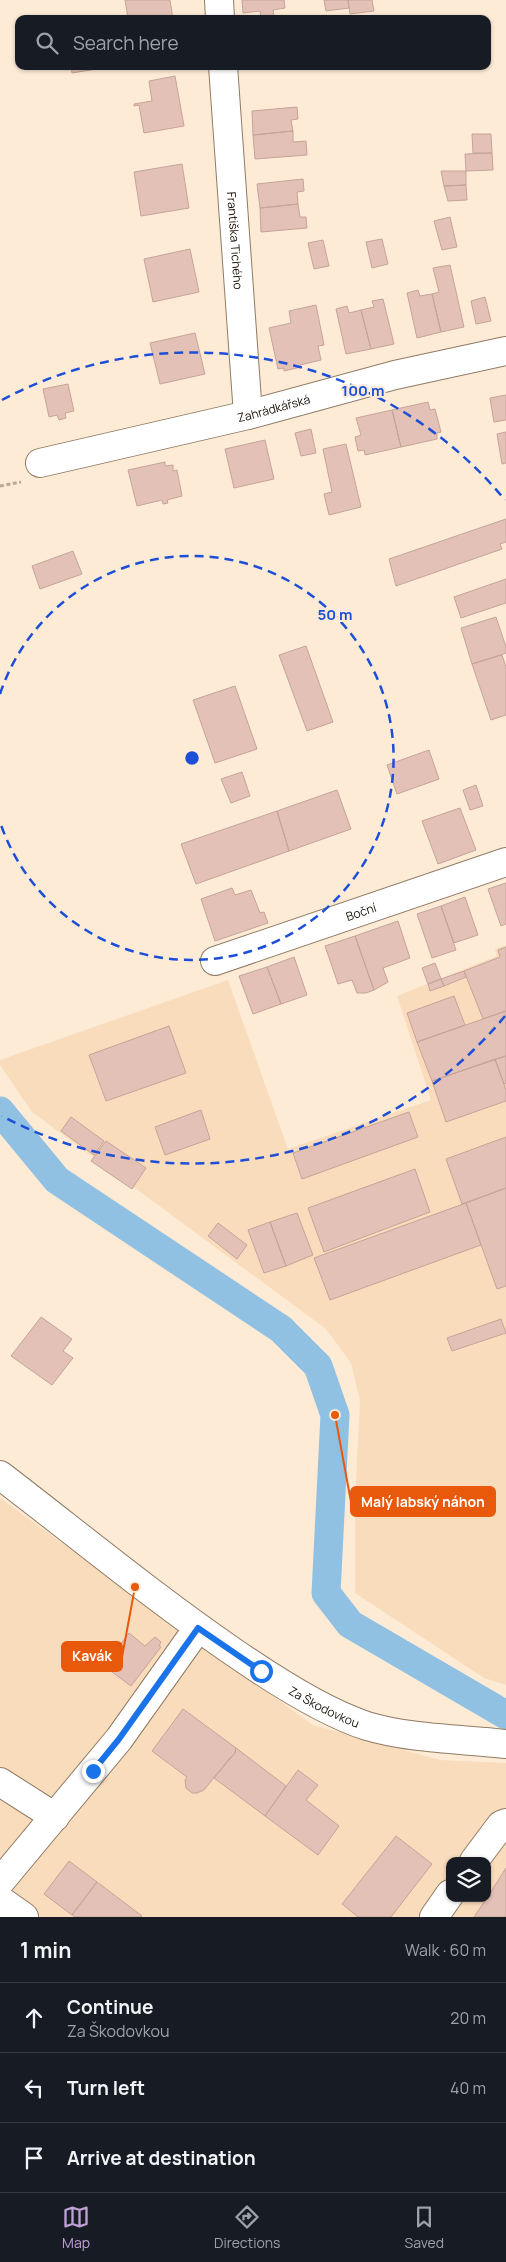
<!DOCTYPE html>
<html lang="en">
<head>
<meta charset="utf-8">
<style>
	:root { --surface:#171b24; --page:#242831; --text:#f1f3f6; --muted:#9ea1a6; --line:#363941; --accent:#c0a1d6 }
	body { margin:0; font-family:Manrope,sans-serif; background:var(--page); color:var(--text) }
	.controls { position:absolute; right:15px; bottom:15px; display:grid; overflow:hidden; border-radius:10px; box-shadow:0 1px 4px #0004 }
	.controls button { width:45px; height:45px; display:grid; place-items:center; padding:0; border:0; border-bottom:1px solid var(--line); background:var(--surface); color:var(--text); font:25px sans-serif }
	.stop { position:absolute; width:15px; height:15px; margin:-11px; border:4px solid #1a73e8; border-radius:50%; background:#fff }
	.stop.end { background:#1a73e8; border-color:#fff; box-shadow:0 1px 5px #0008 }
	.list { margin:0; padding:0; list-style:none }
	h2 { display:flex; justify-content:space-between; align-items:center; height:65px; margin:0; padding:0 20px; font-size:21px }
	h2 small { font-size:16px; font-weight:400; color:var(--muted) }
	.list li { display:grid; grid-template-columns:32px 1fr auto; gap:15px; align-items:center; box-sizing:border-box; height:70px; padding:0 20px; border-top:1px solid var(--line) }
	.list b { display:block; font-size:19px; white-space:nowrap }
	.list p { margin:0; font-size:16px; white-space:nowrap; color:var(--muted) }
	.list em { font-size:16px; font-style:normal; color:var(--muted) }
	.icon { flex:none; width:28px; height:28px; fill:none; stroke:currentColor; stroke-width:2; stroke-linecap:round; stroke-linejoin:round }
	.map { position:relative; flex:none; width:506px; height:1917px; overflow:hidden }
	.search { position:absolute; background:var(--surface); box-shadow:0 1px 4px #0004; left:15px; right:15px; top:15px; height:55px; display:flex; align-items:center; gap:12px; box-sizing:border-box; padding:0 18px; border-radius:10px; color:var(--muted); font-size:19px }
	.sheet { height:275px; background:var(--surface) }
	nav { display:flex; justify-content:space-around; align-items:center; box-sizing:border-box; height:70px; border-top:1px solid var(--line); background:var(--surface); font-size:14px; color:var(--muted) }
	nav a { display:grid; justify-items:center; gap:2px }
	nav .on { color:var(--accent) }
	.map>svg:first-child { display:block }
</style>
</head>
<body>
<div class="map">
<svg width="506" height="1917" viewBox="0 0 506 1917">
	<rect width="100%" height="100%" fill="#fdebd6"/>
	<path fill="#f9dcbc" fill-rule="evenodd" d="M506,945V1685L484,1678L355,1593V1500L360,1401L351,1363L326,1329L32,1112L0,1065V1060L228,980L288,1149L431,1100L397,996L497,956L495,949Z
		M0,1498L313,1725L440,1760L506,1763V1917H0ZM450,1861H487V1898H450Z"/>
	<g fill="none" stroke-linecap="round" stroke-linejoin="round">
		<path stroke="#90c1e3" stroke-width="29" d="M0,1111L57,1180L281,1329L318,1366L335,1415L326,1593L350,1624L506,1715"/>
	</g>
	<path fill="#e4c1b6" stroke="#c5a499" d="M125,0H170L173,19H126L128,18Z
		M242,0H284L285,8L273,10L274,16L261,18L260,11L243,13Z
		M324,0H348L349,8L326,11Z
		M348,0H372L374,11L350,14Z
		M71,66H109V67L72,73Z
		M175,76L184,126L144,133L139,105L134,106V104L152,101L149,81Z
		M297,107L298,119L291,120L293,131L253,135L252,111Z
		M293,131V142L306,141L307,155L255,159L253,135Z
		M472,134H491L492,153H473Z
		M492,153L493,170L466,171L465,154Z
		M182,164L189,208L141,216L134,172Z
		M441,171H466V185L444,186Z
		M303,179L304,191L297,192L298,204L260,208L257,184Z
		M466,185L467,200L448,201L444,186Z
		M298,204L300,217H306L307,228L261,232L260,208Z
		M450,217L457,247L442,250L434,221Z
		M382,239L388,264L372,268L366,242Z
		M323,240L329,266L314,269L308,243Z
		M190,249L199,292L153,302L144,259Z
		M450,265L464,327L441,332L432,294L439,292L433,268Z
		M418,290L420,296L432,294L441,332L417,338L407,293Z
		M485,297L491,321L476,324L471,301Z
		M383,299L394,344L371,349L361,310L374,307L372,301Z
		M316,305L324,345L318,346L321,360L300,365L301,367L284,371V368L278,369L269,328L291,323L289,311Z
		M347,306L349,313L361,310L371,349L346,354L336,309Z
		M195,333L205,374L160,384L150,343Z
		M68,384L74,411L65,413L66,418L59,420L57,415L49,417L43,389Z
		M506,395V420L494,422L490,398Z
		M428,402L430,410L435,409L441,432L437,433V439L401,447L392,410Z
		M392,410L401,447L365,455L364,450L358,451L355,437L361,435L356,418Z
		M311,429L316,453L301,456L295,433Z
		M506,432V463L502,464L497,434Z
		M265,440L274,479L234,488L225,449Z
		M346,444L361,507L329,515L324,494L332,492L323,449Z
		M165,462V466L173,465V471L177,470L182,496L167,500L168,503L163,504L162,500L137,506L128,470Z
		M506,519V542L500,544L502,549L396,586L389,559Z
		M73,551L82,574L40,589L32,566Z
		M506,579V603L461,618L454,597Z
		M496,617L506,647V653L472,664L461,628Z
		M306,646L333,722L307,731L279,655Z
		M502,655L506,667V715L491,720L472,664Z
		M235,686L257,749L215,763L193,700Z
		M429,750L439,779L397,794L387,765Z
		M242,772L250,796L231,803L221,779Z
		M476,785L483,806L470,810L463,790Z
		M337,790L351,829L289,851L277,811Z
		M460,808L476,850L438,864L422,821Z
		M277,811L289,851L196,884L181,844Z
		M506,883V924L501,926L488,889Z
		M232,888L235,895L251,890L260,913L264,912L268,923L215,941L201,899Z
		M465,897L478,935L454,943L441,906Z
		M441,906L456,950L432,958L417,914Z
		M398,921L410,958L383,968L388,982L374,990L355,936Z
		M355,936L374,990L366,993H357L352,980L338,984L325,946Z
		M506,947V1011L483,1019L464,971L500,957L498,950Z
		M294,957L307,995L281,1004L267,967Z
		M435,963L441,979L428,984L422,968Z
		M267,967L281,1004L253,1014L239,976Z
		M464,971L466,977L444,986L441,979Z
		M441,979L444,986L430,991L428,984Z
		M454,996L465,1025L417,1042L407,1013Z
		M506,1011V1056L432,1081L417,1042Z
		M169,1026L186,1073L106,1101L89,1055Z
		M506,1056V1083L504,1084L495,1059Z
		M495,1059L506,1090V1101L446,1122L432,1081Z
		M201,1110L210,1139L165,1155L155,1127Z
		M409,1112L418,1137L302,1179L293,1153Z
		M71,1117L104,1141L94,1155L61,1131Z
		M506,1137V1188L462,1204L446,1159Z
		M106,1141L146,1168L132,1189L91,1161Z
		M415,1169L430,1212L324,1252L308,1208Z
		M506,1188V1286L497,1289L466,1203Z
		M466,1203L481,1245L330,1300L314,1258Z
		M297,1213L313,1255L286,1266L270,1222Z
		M270,1222L286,1266L264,1273L248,1230Z
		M218,1223L247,1245L237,1259L208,1236Z
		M41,1317L72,1339L63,1351L73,1358L52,1385L11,1356Z
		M501,1319L506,1333L452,1351L447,1338Z
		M129,1633L145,1646L155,1637L161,1642L159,1646L161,1647L131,1686L104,1666Z
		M183,1709L236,1748L235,1753L228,1760L204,1790L197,1793H192L186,1788L185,1780L187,1777L152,1751Z
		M236,1748L286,1786L265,1816L214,1778L235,1753Z
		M298,1770L318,1785L306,1800L339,1826L318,1855L265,1816Z
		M396,1836L432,1864L391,1917H358L342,1904Z
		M69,1861L97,1882L72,1915L44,1894Z
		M506,1868V1917H474L487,1898Z
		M97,1882L142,1916L141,1917H75L72,1915Z"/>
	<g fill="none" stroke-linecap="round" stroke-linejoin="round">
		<defs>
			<g id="minor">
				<path d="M219,0L220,19"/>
				<path id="s1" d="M223,66L248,415"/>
				<path id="s2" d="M40,463L248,415L395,375L506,351"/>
				<path id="s3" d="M215,961L506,862"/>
				<path id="s4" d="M0,1475C77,1534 152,1596 232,1651C271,1678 323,1712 367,1726C410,1739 462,1739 506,1744"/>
				<path d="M0,1782L55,1817"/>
				<path d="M474,1861L501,1825L506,1823"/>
				<path d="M0,1882L119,1739L198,1628"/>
				<path d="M0,1900L24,1917"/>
				<path d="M434,1917L450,1894"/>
			</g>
		</defs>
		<use href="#minor" stroke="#907b64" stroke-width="30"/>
		<path stroke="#b8a998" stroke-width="3" stroke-dasharray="4 2.5" stroke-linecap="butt" d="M0,486L21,482"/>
		<use href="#minor" stroke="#fff" stroke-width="28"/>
	</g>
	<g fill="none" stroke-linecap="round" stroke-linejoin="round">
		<path stroke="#1a73e8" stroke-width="6" d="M93,1771L119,1739L198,1628L261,1671"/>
	</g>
	<g fill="none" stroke="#1d4ed8" stroke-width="2.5" stroke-dasharray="9 6">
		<path d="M0 694A202 202 0 1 1 0 822"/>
		<path d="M505 1016A405 405 0 0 1 2 1116M2 400A405 405 0 0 1 505 500"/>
	</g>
	<g text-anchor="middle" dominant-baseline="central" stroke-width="4" stroke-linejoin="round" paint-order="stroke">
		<g font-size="12" fill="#191108" stroke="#fdebd6">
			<text stroke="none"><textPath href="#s1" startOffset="175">Františka Tichého</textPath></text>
			<text stroke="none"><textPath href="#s2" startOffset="240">Zahrádkářská</textPath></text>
			<text stroke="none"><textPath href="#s3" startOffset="154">Boční</textPath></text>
			<text stroke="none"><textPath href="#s4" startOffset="399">Za Škodovkou</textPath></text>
		</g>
	</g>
	<circle cx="192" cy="758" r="8" fill="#1d4ed8" stroke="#fdebd6" stroke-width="2.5"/>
	<g font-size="15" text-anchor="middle" font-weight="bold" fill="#1d4ed8" stroke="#fdebd6" stroke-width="4" stroke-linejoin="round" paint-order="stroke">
		<text x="363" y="396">100 m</text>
		<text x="335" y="620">50 m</text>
	</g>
	<path fill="none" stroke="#e8590c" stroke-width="2" d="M335 1415L351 1502M135 1587L122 1657"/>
	<g fill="#e8590c" stroke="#fdebd6" stroke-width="2">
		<circle cx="335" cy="1415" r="5"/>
		<circle cx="135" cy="1587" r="5"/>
	</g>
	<g fill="#e8590c" stroke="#e8590c" stroke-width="2">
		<rect x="351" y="1487" width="144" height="29" rx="5"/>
		<rect x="62" y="1642" width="60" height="29" rx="5"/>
	</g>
	<g font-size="14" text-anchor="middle" font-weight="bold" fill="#fff">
		<text x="423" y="1507">Malý labský náhon</text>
		<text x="92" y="1661">Kavák</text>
	</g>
</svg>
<div class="controls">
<button><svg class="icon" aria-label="layers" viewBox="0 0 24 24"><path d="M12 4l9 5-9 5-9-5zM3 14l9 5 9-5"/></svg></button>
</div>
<div class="stop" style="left:261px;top:1671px"></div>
<div class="stop end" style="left:93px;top:1771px"></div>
<div class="search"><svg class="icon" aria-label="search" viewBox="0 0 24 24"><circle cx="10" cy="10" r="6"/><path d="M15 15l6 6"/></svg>Search here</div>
</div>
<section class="sheet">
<h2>1 min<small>Walk · 60 m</small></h2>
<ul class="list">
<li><svg class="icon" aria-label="ahead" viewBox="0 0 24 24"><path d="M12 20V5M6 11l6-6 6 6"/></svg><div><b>Continue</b><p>Za Škodovkou</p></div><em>20 m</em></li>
<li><svg class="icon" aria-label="left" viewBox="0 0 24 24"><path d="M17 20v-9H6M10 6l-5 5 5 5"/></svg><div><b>Turn left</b></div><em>40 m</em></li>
<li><svg class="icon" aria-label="arrive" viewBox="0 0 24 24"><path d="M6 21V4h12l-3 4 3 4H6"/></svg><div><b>Arrive at destination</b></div></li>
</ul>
</section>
<nav>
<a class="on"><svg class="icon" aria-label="map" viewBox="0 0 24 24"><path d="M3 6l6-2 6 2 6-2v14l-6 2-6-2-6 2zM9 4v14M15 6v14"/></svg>Map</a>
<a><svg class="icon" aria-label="directions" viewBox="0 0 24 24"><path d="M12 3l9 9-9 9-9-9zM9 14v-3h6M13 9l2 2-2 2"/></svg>Directions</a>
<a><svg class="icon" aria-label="saved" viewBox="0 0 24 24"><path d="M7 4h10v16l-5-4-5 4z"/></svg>Saved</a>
</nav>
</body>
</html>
